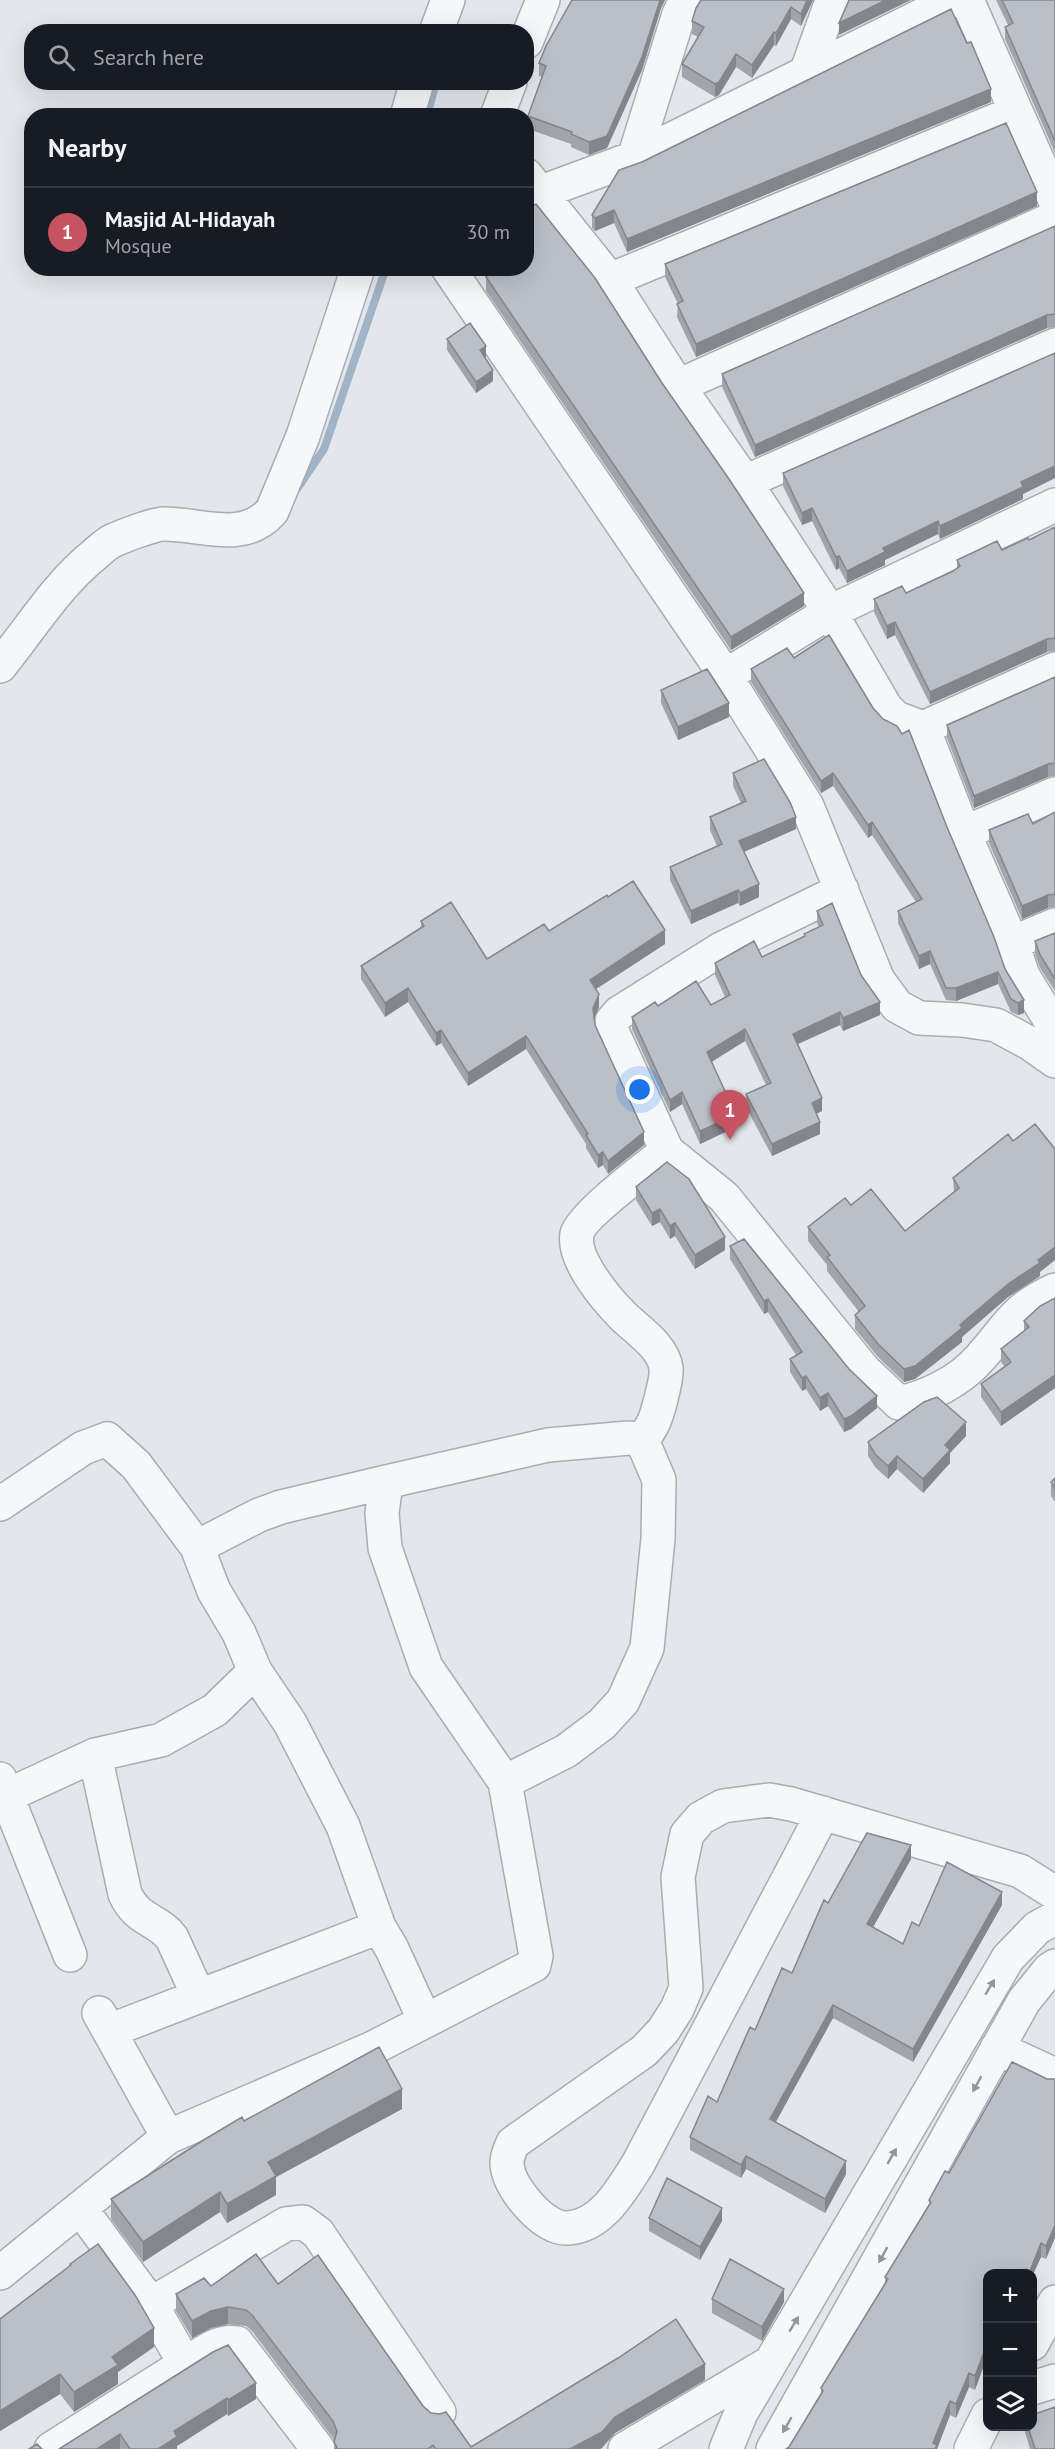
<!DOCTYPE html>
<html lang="en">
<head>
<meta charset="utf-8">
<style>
	:root { --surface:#171b24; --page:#20242c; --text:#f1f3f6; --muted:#9ea1a6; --line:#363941; --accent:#c55361 }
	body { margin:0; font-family:"PT Sans",sans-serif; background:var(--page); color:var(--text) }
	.controls { position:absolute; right:18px; bottom:18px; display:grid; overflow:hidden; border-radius:12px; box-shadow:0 6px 24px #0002 }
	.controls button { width:54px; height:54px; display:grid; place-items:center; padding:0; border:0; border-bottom:2px solid var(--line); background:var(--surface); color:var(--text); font:30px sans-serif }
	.you { position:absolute; left:640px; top:1090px; width:21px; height:21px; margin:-15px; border:4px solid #fff; border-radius:50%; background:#1a73e8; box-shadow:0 0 0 9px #1a73e833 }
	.badge { display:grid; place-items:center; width:39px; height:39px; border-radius:50%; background:var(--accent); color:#fff; font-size:20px; font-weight:700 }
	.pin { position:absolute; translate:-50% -50px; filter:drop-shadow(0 2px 3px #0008) }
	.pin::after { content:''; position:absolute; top:32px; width:21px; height:18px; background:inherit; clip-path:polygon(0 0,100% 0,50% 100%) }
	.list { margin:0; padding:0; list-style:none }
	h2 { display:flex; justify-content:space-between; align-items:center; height:78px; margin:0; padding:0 24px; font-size:26px }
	h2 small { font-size:20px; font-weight:400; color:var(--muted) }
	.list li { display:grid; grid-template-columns:39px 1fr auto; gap:18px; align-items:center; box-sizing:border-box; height:90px; padding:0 24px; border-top:2px solid var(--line) }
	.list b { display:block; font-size:22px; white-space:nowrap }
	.list p { margin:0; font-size:20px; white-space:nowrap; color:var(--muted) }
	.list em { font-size:20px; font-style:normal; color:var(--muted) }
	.icon { flex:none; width:33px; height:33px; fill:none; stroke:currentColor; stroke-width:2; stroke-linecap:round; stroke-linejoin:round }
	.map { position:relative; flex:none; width:1055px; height:2449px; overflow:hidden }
	.search { position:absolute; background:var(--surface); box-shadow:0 6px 24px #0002; left:24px; top:24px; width:510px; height:66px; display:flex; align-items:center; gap:15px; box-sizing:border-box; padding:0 21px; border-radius:24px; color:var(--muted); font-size:22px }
	.panel { position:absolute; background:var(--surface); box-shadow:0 6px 24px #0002; left:24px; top:108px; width:510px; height:168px; border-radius:24px }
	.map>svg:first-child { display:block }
</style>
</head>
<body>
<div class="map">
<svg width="1055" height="2449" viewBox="0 0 1055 2449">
	<rect width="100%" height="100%" fill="#e3e6ea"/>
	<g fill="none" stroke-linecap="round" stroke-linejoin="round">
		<path stroke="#a1b3c7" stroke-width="8" d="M427,116L436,82
			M297,489L324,449L386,268"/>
		<defs>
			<path id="minor" d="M967,0L1055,200
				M436,32L448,0
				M526,42L543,0
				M806,73L829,9L835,0
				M407,116L417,82
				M497,116L510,82
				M634,158L679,14L686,0
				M526,175L610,280L678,386L745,482L830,612L886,708L896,718L923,728L964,833L1012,943L1023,976L1055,1028
				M539,193L634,158L953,0
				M448,268L719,666L807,806L878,980L897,1006L919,1018L962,1020L996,1025L1031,1044L1055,1061
				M610,280L1016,112
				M678,386L1055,218
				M745,482L1055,345
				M0,666C31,628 56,586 94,555C100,550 106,544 112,541C123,536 154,524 164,524C202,524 243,544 272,511L303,436L358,268
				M725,676L830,612L1055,505
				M923,728L1055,669
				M964,833L1055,794
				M842,890L721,949L619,1013L612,1021V1031L667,1151L724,1197L864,1370L899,1403C928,1397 960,1381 980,1358C1008,1327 1013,1309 1055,1290
				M1012,943L1055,925
				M0,1504L83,1448L107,1439L136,1465L197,1547
				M255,1671L290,1723L343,1826L379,1927L392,1949L425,2021
				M95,1755L125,1894C138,1922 157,1918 172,1938L198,1995
				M0,1779L70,1955
				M505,1782L426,1667L385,1548L382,1513L386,1482L548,1445L629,1438L642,1440
				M0,1796L6,1792L17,1791L95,1755L161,1740L215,1710L255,1671L239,1633L214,1591L197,1547L259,1515L281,1507L386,1482
				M823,1813L638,2164C622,2189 602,2226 568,2228C545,2230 512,2191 508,2170C505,2160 509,2152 513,2143L644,2051L663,2031L677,2009L686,1988L678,1877L687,1834L701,1818L723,1806L769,1800L791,1804L1020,1871L1055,1893
				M99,2013L168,2137
				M109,2031L379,1927
				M997,2048L1055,2075
				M0,2273L168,2137L373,2048L534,1965L536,1956L505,1782L566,1751L602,1724L623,1701L647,1648L658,1539L659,1480L642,1440C654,1425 656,1418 661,1399C663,1389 667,1378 666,1368C663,1346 637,1330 623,1316C606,1299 572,1259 577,1234C581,1216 651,1164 667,1151
				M151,2304L286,2224L303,2222L318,2233L439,2412
				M1032,2344L1055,2302
				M185,2364C201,2355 218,2339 237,2343L318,2449
				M1032,2388L1055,2381
				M51,2449L185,2364L151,2304L80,2208
				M625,2449L768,2364
				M726,2449L741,2413L1008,1958L1037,1928L1055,1918
				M773,2449L1024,2001L1049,1970L1055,1966
				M971,2449L988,2415"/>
		</defs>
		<use href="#minor" stroke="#a8adb4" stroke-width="36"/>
		<use href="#minor" stroke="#f6f7f9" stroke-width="33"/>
	</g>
	<path fill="#a1a4ab" d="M572,0H665L661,8L642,70L607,148L589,155L571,147V144L528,129V116L542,77L539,76V63Z
		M813,0L801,26L791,19L776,46L774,45L752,78L736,67L719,95L715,97L682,77V64L698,37L692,34V21Z
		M996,0H1055V153L1005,39V27L1008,25Z
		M991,102L627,252L614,223L595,231L592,228V215Z
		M1037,206L696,357L677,317L678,304L665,277V264Z
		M1055,226V327L1047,328L755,457L722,387V374Z
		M486,277L804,606L731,650L486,291Z
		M447,339L486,357L485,358L493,381L476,393L447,350Z
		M1055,353V478L1023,494V499L940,539L938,534L885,560V565L847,583L839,568L836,570L812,521L802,525L783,486V473Z
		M1055,527V651L1047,652L930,704L895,635L887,639L874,612V599L906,593L957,568V560L1002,550L1029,540Z
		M794,658L873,708L947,827L1024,1013L1018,1015L1011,1012L998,984L956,1001L946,1000L930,964L919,969L898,923V911L916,902L872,835L868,838L833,786L821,793L751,682V669Z
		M1055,677V776L1048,777L974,808L947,738V725Z
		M661,690L729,717L678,740L661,703Z
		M733,773L796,829L744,852L759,897L740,906L738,903L691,924L670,880V867L717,846L710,830V817L741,803L733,786Z
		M1055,812V907L1048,908L1022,919L989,843V830L1033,824Z
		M608,897L665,944L596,989L599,1007L594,1019L595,1025L644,1145L608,1174L603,1165L598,1168L586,1148V1144L526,1049L468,1086L441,1043L436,1046L408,1002L385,1017L361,979V966L421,927V921L487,959L549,931Z
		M817,911L861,975L880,1015L843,1031L840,1025L798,1044L822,1111L816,1113L820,1134L772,1156L746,1107V1094L766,1085L745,1041L712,1062L736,1127L700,1144L682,1104L670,1112L632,1029V1017L658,1006L711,1005L725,997L715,975V963L762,957L804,937V934L819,927L817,923Z
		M1055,933V991L1040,968L1035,954V941Z
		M953,1178L1040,1272V1276L1008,1297L962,1337V1342L915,1379L904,1382L878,1357L855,1329V1315L859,1312L827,1271V1265L808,1241V1227L851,1205L905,1231L954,1192Z
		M636,1187L725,1250L695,1269L675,1236L670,1239L660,1222L652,1226L636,1200Z
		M730,1246L877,1408L851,1429L844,1432L828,1406L820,1411L806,1389L802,1391L790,1372V1359L796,1355L768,1312L764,1314L730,1259Z
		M1055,1298V1388L1001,1426L981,1397V1384L1005,1367L1001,1362V1349L1024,1331V1321Z
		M966,1436L950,1453V1463L923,1493L897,1469L888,1479L875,1467L868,1456V1442Z
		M1055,1478V1502L1051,1496V1482Z
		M911,1859L873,1927L903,1944L919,1926L1002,1905L913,2062L833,2018L776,2122L846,2174L825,2213L746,2169L741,2178L690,2150V2137L717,2102L755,2030L792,1973L828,1903Z
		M1047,2079L1046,2259L1041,2257L1032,2274H987L975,2390L969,2387L956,2418L950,2415L937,2449L789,2447L821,2393V2388L885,2283V2277L929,2206V2200L949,2173Z
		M402,2109L276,2177V2195L227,2223L220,2212L143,2262L111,2219V2199L244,2121Z
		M649,2218L722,2221L700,2260L649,2231Z
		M70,2264L154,2347L118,2372V2384L74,2412L60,2394L0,2431L70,2266Z
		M278,2284L471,2447L705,2380L615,2433L600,2449H334V2441L333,2438L252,2331L246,2326L228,2324L211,2328L192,2338L176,2311V2294L211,2286Z
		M712,2299L784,2302L762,2341L712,2313Z
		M213,2352L256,2399L228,2416L227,2414L177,2446V2449H59Z
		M1025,2427H1032L1055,2449H1030L1025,2432Z"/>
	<path fill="#83868b" d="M660,0H665L661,8L642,70L607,148L589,155V142Z
		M807,0H813L801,26V14Z
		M886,0H911L839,35V23Z
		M791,7V19L776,46V33Z
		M774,32V45L752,78V65Z
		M736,54V67L719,95L715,97V84Z
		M991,89V102L627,252V239Z
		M1037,192V206L696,357V344Z
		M614,210V223L595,231V218Z
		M1047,315V328L755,457V445Z
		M486,346V357L480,361V350Z
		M493,370V381L476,393V382Z
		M1055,466V478L1023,494V499L940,539V526L1021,482Z
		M812,508V521L802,525V513Z
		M938,521V534L885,560V565L847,583V571L883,548Z
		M839,556V568L836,570V557Z
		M804,593V606L731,650V637Z
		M895,622V635L887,639V626Z
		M1047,639V652L930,704V692Z
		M729,703V717L678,740V727Z
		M1048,764V777L974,808V796Z
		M833,773V786L821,793V781Z
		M796,817V829L739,854V841Z
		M872,822V835L868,838V825Z
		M759,884V897L740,906V893Z
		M738,890V903L691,924V911Z
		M1048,895V908L1022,919V906Z
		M665,930V944L590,993V980Z
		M930,951V964L919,969V956Z
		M998,972V984L956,1001V988Z
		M408,988V1002L385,1017V1003Z
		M599,994V1007L593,1021V1008Z
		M1024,1000V1013L1018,1015V1003Z
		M880,1002V1015L843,1031V1018Z
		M840,1012V1025L793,1046V1034Z
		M745,1029V1041L707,1064V1052Z
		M441,1030V1043L436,1046V1033Z
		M526,1036V1049L468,1086V1073Z
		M682,1092V1104L670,1112V1100Z
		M822,1098V1111L812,1116V1103Z
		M736,1115V1127L700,1144V1131Z
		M820,1122V1134L772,1156V1144Z
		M644,1132V1145L608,1174V1161Z
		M603,1152V1165L598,1168V1155Z
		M660,1209V1222L652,1226V1213Z
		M675,1223V1236L670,1239V1226Z
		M725,1237V1250L695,1269V1255Z
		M1055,1247V1260L1040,1272V1276L1008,1297L962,1337V1342L915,1379L904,1382V1369L960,1325L1008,1284Z
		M768,1299V1312L764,1314V1301Z
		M1055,1375V1388L1001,1426V1412Z
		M806,1376V1389L802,1391V1378Z
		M828,1393V1406L820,1411V1398Z
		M877,1396V1408L851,1429L844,1432V1419Z
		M966,1422V1436L950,1453V1463L923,1493V1479L945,1445Z
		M897,1456V1469L888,1479V1466Z
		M911,1845V1859L867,1938V1924Z
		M1002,1892V1905L913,2062V2049Z
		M833,2005V2018L770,2132V2119Z
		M402,2089V2109L276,2177V2195L227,2223V2204L268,2162Z
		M746,2156V2169L741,2178V2165Z
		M846,2161V2174L825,2213V2199Z
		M220,2192V2212L143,2262V2242Z
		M722,2208V2221L700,2260V2247Z
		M1055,2225V2238L1046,2259V2246Z
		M1041,2243V2257L1032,2277V2274H1030V2271Z
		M784,2289V2302L762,2341V2327Z
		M228,2307V2324L211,2328L192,2338V2321L211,2311Z
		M154,2328V2347L118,2372V2384L74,2412V2392L112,2357Z
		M987,2344V2357L975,2390V2376Z
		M705,2364V2380L615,2433L602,2448L600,2449H570L615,2417Z
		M969,2373V2387L956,2418V2404Z
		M60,2374V2394L0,2431V2411Z
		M256,2383V2399L228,2416V2400Z
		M227,2398V2414L177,2446V2449H158L174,2431Z
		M950,2401V2415L937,2449H933V2443Z
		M120,2434V2449H97Z"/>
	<path fill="#bbbfc7" stroke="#83868b" stroke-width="1.5" d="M572,0H660L642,57L607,136L589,142L571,134L572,132L528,116L546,66L539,63L546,46Z
		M701,0H807L801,14L791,7L776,33L774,32L752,65L736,54L719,82L715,84L682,64L704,27L692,21L696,8Z
		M849,0H886L839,23Z
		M1002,0H1055V141L1005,27L1013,23Z
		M951,9L967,43L971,42L991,89L627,239L614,210L595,218L592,215L619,170L642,162Z
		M1006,123L1037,192L696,344L677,304L683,301L665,264Z
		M536,204L595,278L662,383L729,479L804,593L731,637L486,277L499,268H526V211Z
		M1055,226V314L1047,315L755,445L722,374Z
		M470,323L486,346L480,350L493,370L476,382L447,339Z
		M1055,353V466L1021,482L1023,487L940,526L938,521L883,548L885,552L847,571L839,556L836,557L812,508L802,513L783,473Z
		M1055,527V638L1047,639L930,692L895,622L887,626L874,599L902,586L906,593L953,571L960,566L957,560L997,541L1002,550L1028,538L1029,540Z
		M829,635L873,708L883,719L897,726L902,734L909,730L947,827L994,937L1005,969L1024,1000L1018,1003L1011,999L998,972L956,988H946L930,951L919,956L898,911L922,899L872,822L868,825L833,773L821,781L751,669L787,648L794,658Z
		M707,669L729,703L678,727L661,690Z
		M1055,677V763L1048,764L974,796L947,725Z
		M764,759L790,802L796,817L739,841L759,884L740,893L738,890L691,911L670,867L722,844L710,817L746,801L733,773Z
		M1055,812V894L1048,895L1022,906L989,830L1028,814L1033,824Z
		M633,881L665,930L590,980L599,994L593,1008L595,1025L644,1132L608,1161L603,1152L598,1155L586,1135L588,1134L526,1036L468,1073L441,1030L436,1033L408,988L385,1003L361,966L424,926L421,921L451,902L487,959L544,924L549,931L607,895L608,897Z
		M832,903L861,975L880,1002L843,1018L840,1012L793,1034L822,1098L812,1103L820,1122L772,1144L746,1094L771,1083L745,1029L707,1052L736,1115L700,1131L682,1092L670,1100L632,1017L655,1002L658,1006L696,981L711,1005L730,995L715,963L754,941L762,957L805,936L804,934L823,925L817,911Z
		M1055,933V979L1040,955L1035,941Z
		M1035,1124L1055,1149V1247L1038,1260L1040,1263L1008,1284L960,1325L962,1328L915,1366L904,1369L878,1344L855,1315L865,1306L827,1257L830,1255L808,1227L845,1198L851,1205L871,1189L905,1231L959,1188L953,1178L1008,1134L1013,1141Z
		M667,1162L689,1179L725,1237L695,1255L675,1223L670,1226L660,1209L652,1213L636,1187Z
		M744,1239L849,1369L877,1396L851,1416L844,1419L828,1393L820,1398L806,1376L802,1378L790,1359L802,1352L768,1299L764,1301L730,1246Z
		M1055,1298V1375L1001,1412L981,1384L1011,1362L1001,1349L1029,1327L1024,1321L1026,1319L1040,1306Z
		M937,1397L966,1422L945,1445L950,1450L923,1479L897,1456L888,1466L875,1454L868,1442L924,1402Z
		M1055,1478V1488L1051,1482Z
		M867,1833L911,1845L867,1924L903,1944L912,1922L919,1926L947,1862L1002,1892L913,2049L833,2005L770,2119L846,2161L825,2199L746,2156L741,2165L690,2137L708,2096L717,2102L750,2027L755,2030L782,1968L792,1973L824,1900L828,1903Z
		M379,2047L402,2089L268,2162L276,2176L227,2204L220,2192L143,2242L111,2199L202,2141L242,2117L244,2121Z
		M1012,2062L1047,2079H1055V2225L1046,2246L1041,2243L1030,2271L1026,2269L1024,2274H987V2344L975,2376L969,2373L956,2404L950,2401L933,2443L937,2445L935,2449H786L789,2447L823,2391L821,2388L888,2279L885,2277L931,2202L929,2200L945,2171L949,2173Z
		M667,2178L722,2208L700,2247L649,2218Z
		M98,2244L135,2295L154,2328L112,2357L118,2365L74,2392L60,2374L0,2411V2319L71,2265L70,2264Z
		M256,2254L278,2284L318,2255L423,2406L431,2413L440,2414L446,2412L471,2447L618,2358L676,2319L705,2364L615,2417L602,2432L570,2449H436L433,2445L428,2449H335L337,2448L334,2442L337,2431L333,2421L252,2315L246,2310L228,2307L211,2311L192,2321L176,2294L204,2278L211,2286Z
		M730,2259L784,2289L762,2327L712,2299Z
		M228,2345L256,2383L228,2400L227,2398L174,2431L177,2437L158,2449H130L120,2434L97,2449H59L213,2352Z
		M1055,2407V2449H1035L1028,2427H1032V2415Z
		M37,2444L42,2449H29Z"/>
	<defs><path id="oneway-solid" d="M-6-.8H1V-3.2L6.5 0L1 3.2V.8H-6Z" transform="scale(1.5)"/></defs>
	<g fill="#91959d">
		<use href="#oneway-solid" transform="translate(990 1987) rotate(-59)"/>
		<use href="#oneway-solid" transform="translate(977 2084) rotate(119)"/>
		<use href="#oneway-solid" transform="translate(892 2156) rotate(-60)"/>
		<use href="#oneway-solid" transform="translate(883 2255) rotate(119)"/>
		<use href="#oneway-solid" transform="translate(794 2324) rotate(-59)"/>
		<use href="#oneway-solid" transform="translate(787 2425) rotate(120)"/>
	</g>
</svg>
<div class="controls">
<button>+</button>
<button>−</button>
<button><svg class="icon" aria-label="layers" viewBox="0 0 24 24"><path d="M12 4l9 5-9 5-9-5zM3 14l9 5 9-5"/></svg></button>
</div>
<div class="you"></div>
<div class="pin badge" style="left:730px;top:1140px">1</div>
<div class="search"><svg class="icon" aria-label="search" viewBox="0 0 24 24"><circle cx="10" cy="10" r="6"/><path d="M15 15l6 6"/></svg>Search here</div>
<section class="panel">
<h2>Nearby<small></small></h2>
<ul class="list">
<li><span class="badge">1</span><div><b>Masjid Al-Hidayah</b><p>Mosque</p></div><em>30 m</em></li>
</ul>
</section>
</div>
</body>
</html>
